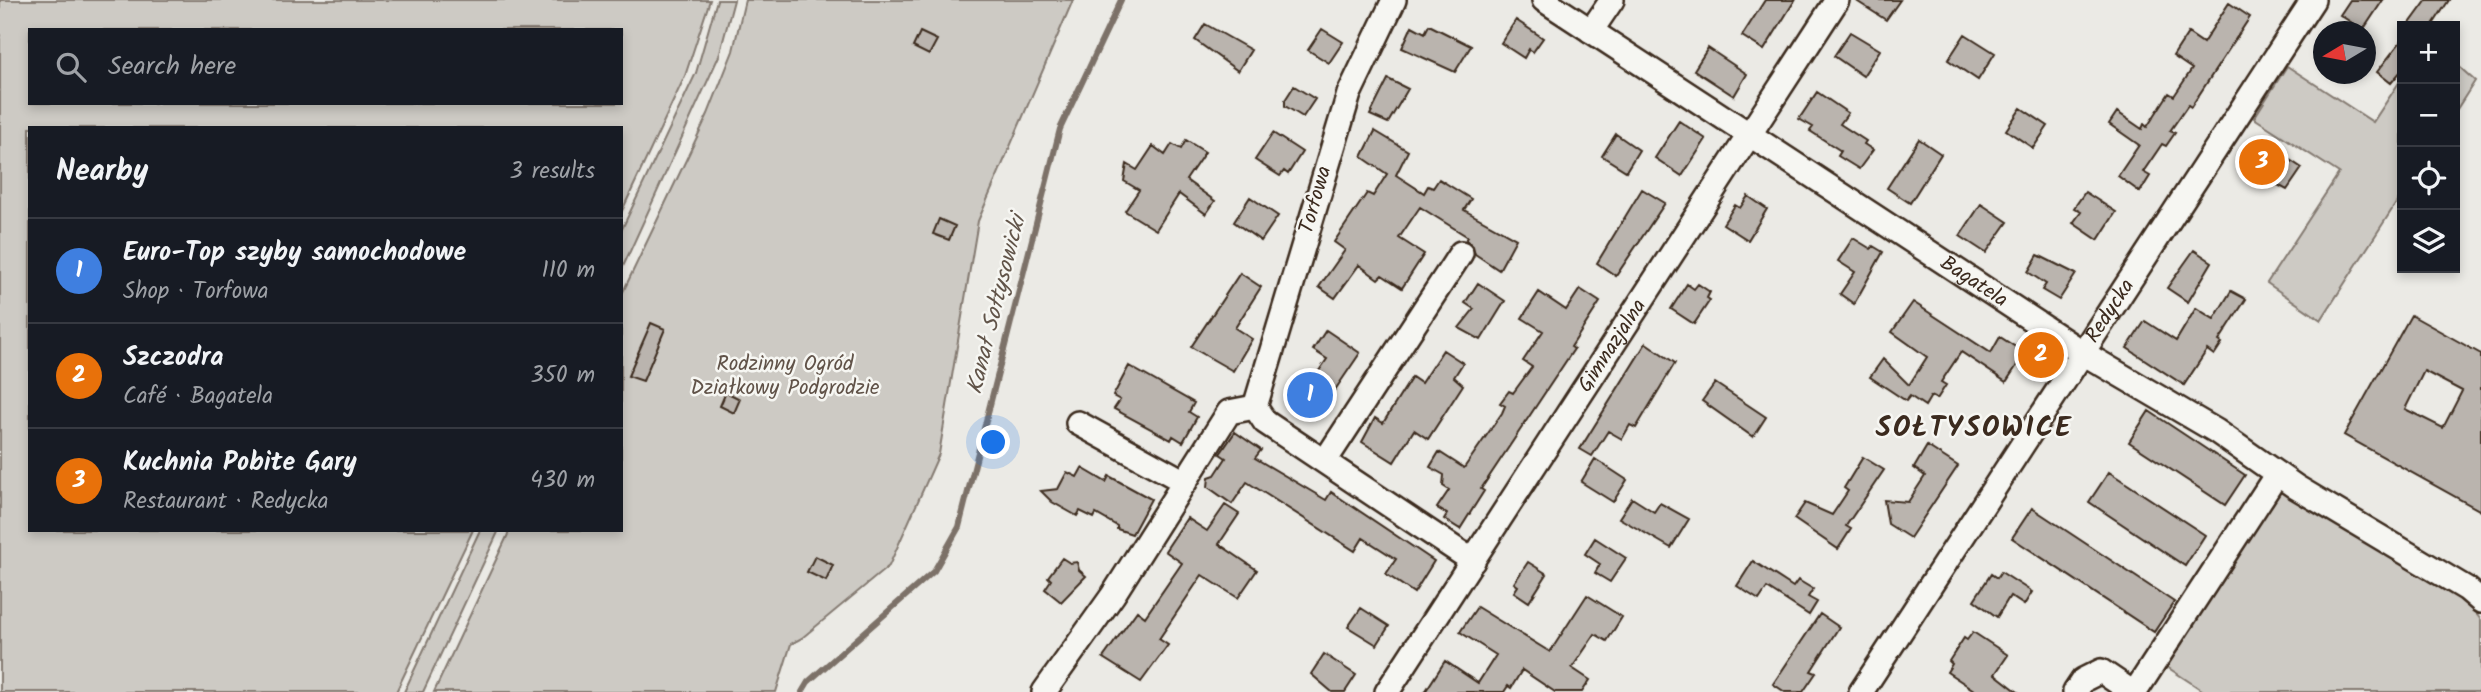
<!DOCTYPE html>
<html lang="en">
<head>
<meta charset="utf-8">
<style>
	:root { --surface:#171b24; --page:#242831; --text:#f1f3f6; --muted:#9ea1a6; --line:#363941; --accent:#7c3aed }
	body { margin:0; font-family:Kalam,sans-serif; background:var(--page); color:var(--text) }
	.controls { position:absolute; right:21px; top:21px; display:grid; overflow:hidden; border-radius:0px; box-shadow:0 4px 10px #0003 }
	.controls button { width:63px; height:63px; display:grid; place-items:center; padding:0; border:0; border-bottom:2px solid var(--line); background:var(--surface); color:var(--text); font:35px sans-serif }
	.compass { position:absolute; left:2313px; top:21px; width:63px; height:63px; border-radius:50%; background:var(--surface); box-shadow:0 4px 10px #0003; rotate:260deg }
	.you { position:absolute; left:994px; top:443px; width:24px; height:24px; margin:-18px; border:5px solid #fff; border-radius:50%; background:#1a73e8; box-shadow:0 0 0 10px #1a73e833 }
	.badge { display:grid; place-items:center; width:46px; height:46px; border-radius:50%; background:var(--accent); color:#fff; font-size:23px; font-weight:700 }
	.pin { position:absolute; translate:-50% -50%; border:4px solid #fff; box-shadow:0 2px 7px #0006 }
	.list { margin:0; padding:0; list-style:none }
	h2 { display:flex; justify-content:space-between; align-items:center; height:91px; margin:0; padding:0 28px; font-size:30px }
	h2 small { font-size:23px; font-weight:400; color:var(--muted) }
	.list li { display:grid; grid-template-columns:46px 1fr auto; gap:21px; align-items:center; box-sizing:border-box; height:105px; padding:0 28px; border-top:2px solid var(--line) }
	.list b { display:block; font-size:26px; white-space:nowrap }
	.list p { margin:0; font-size:23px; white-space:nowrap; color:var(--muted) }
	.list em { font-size:23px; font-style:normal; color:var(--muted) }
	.icon { flex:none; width:38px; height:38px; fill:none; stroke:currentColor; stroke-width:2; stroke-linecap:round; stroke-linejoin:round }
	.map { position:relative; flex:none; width:2481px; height:692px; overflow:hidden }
	.search { position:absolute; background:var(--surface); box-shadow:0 4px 10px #0003; left:28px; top:28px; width:595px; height:77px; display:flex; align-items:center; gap:18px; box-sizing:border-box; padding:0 24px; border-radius:0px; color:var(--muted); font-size:26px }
	.panel { position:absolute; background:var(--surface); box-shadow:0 4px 10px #0003; left:28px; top:126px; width:595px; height:406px; border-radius:0px }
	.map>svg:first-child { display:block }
</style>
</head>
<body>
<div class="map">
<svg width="2481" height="692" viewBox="0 0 2481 692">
	<rect width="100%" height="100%" fill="#ebeae5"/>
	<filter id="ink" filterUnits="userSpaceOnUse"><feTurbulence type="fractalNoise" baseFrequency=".0143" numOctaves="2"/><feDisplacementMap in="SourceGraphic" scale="14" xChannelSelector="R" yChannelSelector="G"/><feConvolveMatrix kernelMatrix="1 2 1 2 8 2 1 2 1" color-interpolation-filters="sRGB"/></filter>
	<g filter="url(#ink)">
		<path fill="#cdcac4" stroke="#847a71" stroke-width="2" fill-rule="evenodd" d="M0,0H710L685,76L621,213V128H30V530H473L396,692H0ZM30,30H621V103H30Z
			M717,0H734L719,56L621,271V231L696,73Z
			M745,0H1073L978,221L939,454L889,566L802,638L791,644L776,692H434L510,530H621V296L708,114L733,51Z
			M2455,63L2475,81L2455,112Z
			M2287,66L2373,122L2402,78V194L2321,320L2267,283L2339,173L2254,118Z
			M2282,484L2465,600L2481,620V692H2205L2167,667Z
			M480,530H499L423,692H404Z"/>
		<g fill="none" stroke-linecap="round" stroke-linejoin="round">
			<path stroke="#7c7167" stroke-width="6" d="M802,692L808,682L934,571L959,527L1060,129L1121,0"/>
		</g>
		<path fill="#bab4ae" stroke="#3b2a1e" stroke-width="2" fill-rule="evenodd" d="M1765,0H1795L1764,50L1742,36Z
			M1855,0H1900L1886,20Z
			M2350,0H2383L2363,30L2340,15Z
			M2427,0H2449L2432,26H2408Z
			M2229,3L2250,17L2191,107L2188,105L2170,131L2175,133L2166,146L2162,144L2143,172L2150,176L2140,192L2118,176L2139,145L2109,124L2117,112L2142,129L2144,124L2147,127L2169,93L2174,96L2192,69L2173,56L2188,33L2203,43Z
			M1516,20L1543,38L1533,52L1529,49L1524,58L1501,43Z
			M1205,24L1251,50L1238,71L1195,40Z
			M1429,25L1471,46L1455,72L1402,48L1412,26L1425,33Z
			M1322,29L1343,42L1329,63L1308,50Z
			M920,32L937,40L929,55L913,47Z
			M1850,32L1880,50L1863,76L1834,56Z
			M1965,34L1995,53L1978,80L1948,60Z
			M2402,40V70L2391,83L2377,72Z
			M1708,48L1747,74L1734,96L1694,70Z
			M1388,79L1408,89L1388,123L1370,115Z
			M1294,86L1315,99L1303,117L1285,106V100Z
			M1817,92L1848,113L1840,124L1866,141L1864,144L1873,150L1859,169L1838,156L1841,151L1810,131L1813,127L1799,119Z
			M2021,108L2048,126L2033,148L2006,130Z
			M1679,121L1706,139L1682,176L1655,158Z
			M1375,131L1408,151L1396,175L1424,193L1428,186L1433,188L1439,179L1471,199L1464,210L1516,239L1499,270L1475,254L1473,246L1466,240L1468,237L1420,207L1399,238L1424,254L1402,288L1382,275L1378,279L1359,265L1335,298L1319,287L1345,250L1334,242L1367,193L1373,196L1387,174L1362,157Z
			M1273,133L1302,152L1288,174L1284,171L1280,176L1255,160Z
			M1616,134L1639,150L1626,171L1602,156Z
			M1919,139L1941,154L1910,203L1887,188Z
			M1186,140L1205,152L1186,180L1215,201L1206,214L1179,194L1156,230L1125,211L1139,190L1124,181L1127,164L1137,170L1153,146L1165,155L1172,144L1181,149Z
			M2261,141L2302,168L2287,190L2246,168Z
			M1642,189L1665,203L1616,276L1597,263Z
			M2085,192L2116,212L2098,240L2073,223L2081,212L2074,208Z
			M1748,196L1767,209L1748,240L1723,224L1735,205L1740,208Z
			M1250,197L1278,216L1261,241L1234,222Z
			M1981,204L2008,222L1986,253L1960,236Z
			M939,219L955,226L949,240L933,234Z
			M1853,238L1871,249L1873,246L1883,252L1854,304L1840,294L1855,272L1838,261Z
			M2194,250L2212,262L2188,302L2167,288Z
			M2038,255L2076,274L2059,300L2042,290L2046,284L2028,272Z
			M1240,273L1261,287L1235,328L1252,339L1233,371L1191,347Z
			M1478,283L1505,301L1481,340L1459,328L1474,309L1465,303Z
			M1687,284L1694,289L1698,284L1710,292L1707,298L1710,300L1694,324L1671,309Z
			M1580,289L1600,302L1571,347L1574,349L1481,489L1484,491L1460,529L1444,519L1447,514L1437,508L1449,490L1443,486L1444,475L1430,467L1439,452L1464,468L1502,413L1505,406L1500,403L1509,391L1513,393L1532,367L1523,361L1543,331L1522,318L1539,292L1566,310Z
			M2231,291L2246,299L2219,341L2222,343L2214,355L2207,350L2184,385L2127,348L2145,321L2176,341L2196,308L2214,319Z
			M1913,302L1991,353L2000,337L2025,353L2006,382L1961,352L1941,382L1946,385L1937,399L1931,396L1925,406L1910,396L1906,401L1870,377L1883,359L1909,385L1927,357L1892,332Z
			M2411,315L2481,354V511L2344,435ZM2424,371L2462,391L2443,428L2405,409Z
			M651,323L665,329L643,381L628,376Z
			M1326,330L1360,353L1318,415L1298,402L1327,359L1313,350Z
			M1646,343L1675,363L1636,428L1630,425L1622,439L1608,431L1592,456L1580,449Z
			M2035,343L2049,352L2039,368L2025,358Z
			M1443,350L1463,363L1454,377L1463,385L1428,439L1414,430L1394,462L1362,442L1375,418L1383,423L1412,377L1421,383Z
			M1129,366L1194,403L1189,412L1197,417L1183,442L1173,436L1171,440L1114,409L1120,400L1113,396Z
			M1715,383L1766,417L1753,437L1702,401Z
			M726,392L740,399L734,413L720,406Z
			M2149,411L2245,475L2225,505L2129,442Z
			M1235,432L1261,450L1255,458L1326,500L1331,492L1434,561L1414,593L1386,574L1396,559L1363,538L1355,551L1247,482L1232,504L1208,487L1209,477L1215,475L1226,458L1220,454Z
			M1927,446L1958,466L1910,538L1888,524L1884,500L1908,502L1925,476L1914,468Z
			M1863,457L1884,470L1846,526L1851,529L1838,549L1794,519L1805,503L1832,515L1848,491L1844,488Z
			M1595,459L1627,480L1613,502L1581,482Z
			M1082,468L1106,482L1109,476L1151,499L1132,534L1117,529V526L1096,514L1094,518L1080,511L1077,516L1052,502L1041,491L1058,489L1067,472L1077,477Z
			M2109,472L2205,535L2185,566L2089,502Z
			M1632,498L1654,512L1660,503L1689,519L1671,548L1619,518Z
			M1225,505L1239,514L1219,544L1257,570L1238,598L1202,575L1159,639L1168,645L1141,682L1103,658L1137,611L1145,617L1182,563L1165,551L1187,518L1207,531Z
			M2032,508L2174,602L2154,632L2012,538Z
			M1595,538L1626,558L1610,582L1595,573L1600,564L1585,554Z
			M815,556L833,565L826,581L807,572Z
			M1062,558L1070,563L1077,562L1079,570L1086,576L1061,602L1045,589L1051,580L1048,577Z
			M1753,561L1793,587L1798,580L1813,589L1808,597L1817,602L1809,615L1767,588L1759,600L1737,586Z
			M1528,562L1547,574L1529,602L1514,592L1518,586L1514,583Z
			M2001,572L2032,592L2024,605L2010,596L1997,617L1974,600L1991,574L1997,578Z
			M1587,595L1622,617L1607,641L1595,634L1572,668L1590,680L1582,692H1555L1522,670L1511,688L1508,686L1504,692H1425L1445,661L1478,683L1496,655L1460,632L1477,607L1550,652Z
			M1361,608L1389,626L1377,645L1348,627Z
			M1820,614L1839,627L1811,671L1816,673L1803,692H1785L1773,684Z
			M1973,632L2008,655L1995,674L2018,692H1977L1947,672L1952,664L1949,661L1964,638L1967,640Z
			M1324,654L1356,675L1345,692H1332L1311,674Z"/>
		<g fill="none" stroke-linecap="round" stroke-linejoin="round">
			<defs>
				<g id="minor">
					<path d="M1394,0L1349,94L1255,407L1265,422L1473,561"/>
					<path id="s1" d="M1544,0L2083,353L2216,431L2296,487L2467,589L2481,601"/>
					<path d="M1591,31L1612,0"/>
					<path d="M1078,423L1185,482"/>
					<path d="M1325,461L1461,253"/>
					<path d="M1044,692L1113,595L1229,412L1255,407"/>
					<path id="s2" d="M1387,692L1837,0"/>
					<path id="s3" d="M1861,692L2313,0"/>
					<path d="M2075,692L2083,680L2101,671L2132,692"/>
					<path d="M2135,692L2277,474"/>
				</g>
			</defs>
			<use href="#minor" stroke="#3b2a1e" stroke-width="28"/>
			<use href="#minor" stroke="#f6f6f2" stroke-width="23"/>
		</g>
	</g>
	<g text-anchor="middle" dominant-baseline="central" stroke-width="5" stroke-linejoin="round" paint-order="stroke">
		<g font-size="21" fill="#3b2a1e" stroke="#f6f6f2">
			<text transform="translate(1316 200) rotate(-74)">Torfowa</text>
			<text stroke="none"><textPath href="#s1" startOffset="514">Bagatela</textPath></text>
			<text stroke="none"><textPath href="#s3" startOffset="455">Redycka</textPath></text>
			<text stroke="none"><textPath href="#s2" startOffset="413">Gimnazjalna</textPath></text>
		</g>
		<g font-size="21" fill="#605248" stroke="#f6f6f2">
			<text x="785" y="364">Rodzinny Ogród<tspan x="785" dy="24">Działkowy Podgrodzie</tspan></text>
		</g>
		<g font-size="23" font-style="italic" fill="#615449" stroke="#f6f6f2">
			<text transform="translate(997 305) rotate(-76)">Kanał Sołtysowicki</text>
		</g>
		<g font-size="28" font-weight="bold" letter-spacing="2" fill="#3b2a1e" stroke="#f6f6f2">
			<text x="1974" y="428">SOŁTYSOWICE</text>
		</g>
	</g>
</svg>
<div class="controls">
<button>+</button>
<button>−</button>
<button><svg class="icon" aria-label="locate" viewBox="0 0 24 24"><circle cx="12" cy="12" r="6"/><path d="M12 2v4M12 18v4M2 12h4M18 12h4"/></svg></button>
<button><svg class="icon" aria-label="layers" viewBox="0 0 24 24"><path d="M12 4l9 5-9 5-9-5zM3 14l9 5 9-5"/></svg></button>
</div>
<svg class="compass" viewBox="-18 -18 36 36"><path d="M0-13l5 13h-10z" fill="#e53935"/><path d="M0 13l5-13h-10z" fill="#9ea1a6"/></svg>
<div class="you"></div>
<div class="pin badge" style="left:1310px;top:395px;background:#3f7fe0">1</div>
<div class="pin badge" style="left:2041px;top:355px;background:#e8710a">2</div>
<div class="pin badge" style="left:2262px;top:162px;background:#e8710a">3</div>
<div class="search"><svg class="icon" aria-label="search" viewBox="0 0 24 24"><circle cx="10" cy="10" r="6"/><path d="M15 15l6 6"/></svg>Search here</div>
<section class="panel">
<h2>Nearby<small>3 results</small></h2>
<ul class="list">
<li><span class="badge" style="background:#3f7fe0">1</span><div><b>Euro-Top szyby samochodowe</b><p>Shop · Torfowa</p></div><em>110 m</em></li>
<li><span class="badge" style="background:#e8710a">2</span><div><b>Szczodra</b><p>Café · Bagatela</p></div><em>350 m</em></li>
<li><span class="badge" style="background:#e8710a">3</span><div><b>Kuchnia Pobite Gary</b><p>Restaurant · Redycka</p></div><em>430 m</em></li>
</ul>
</section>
</div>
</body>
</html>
